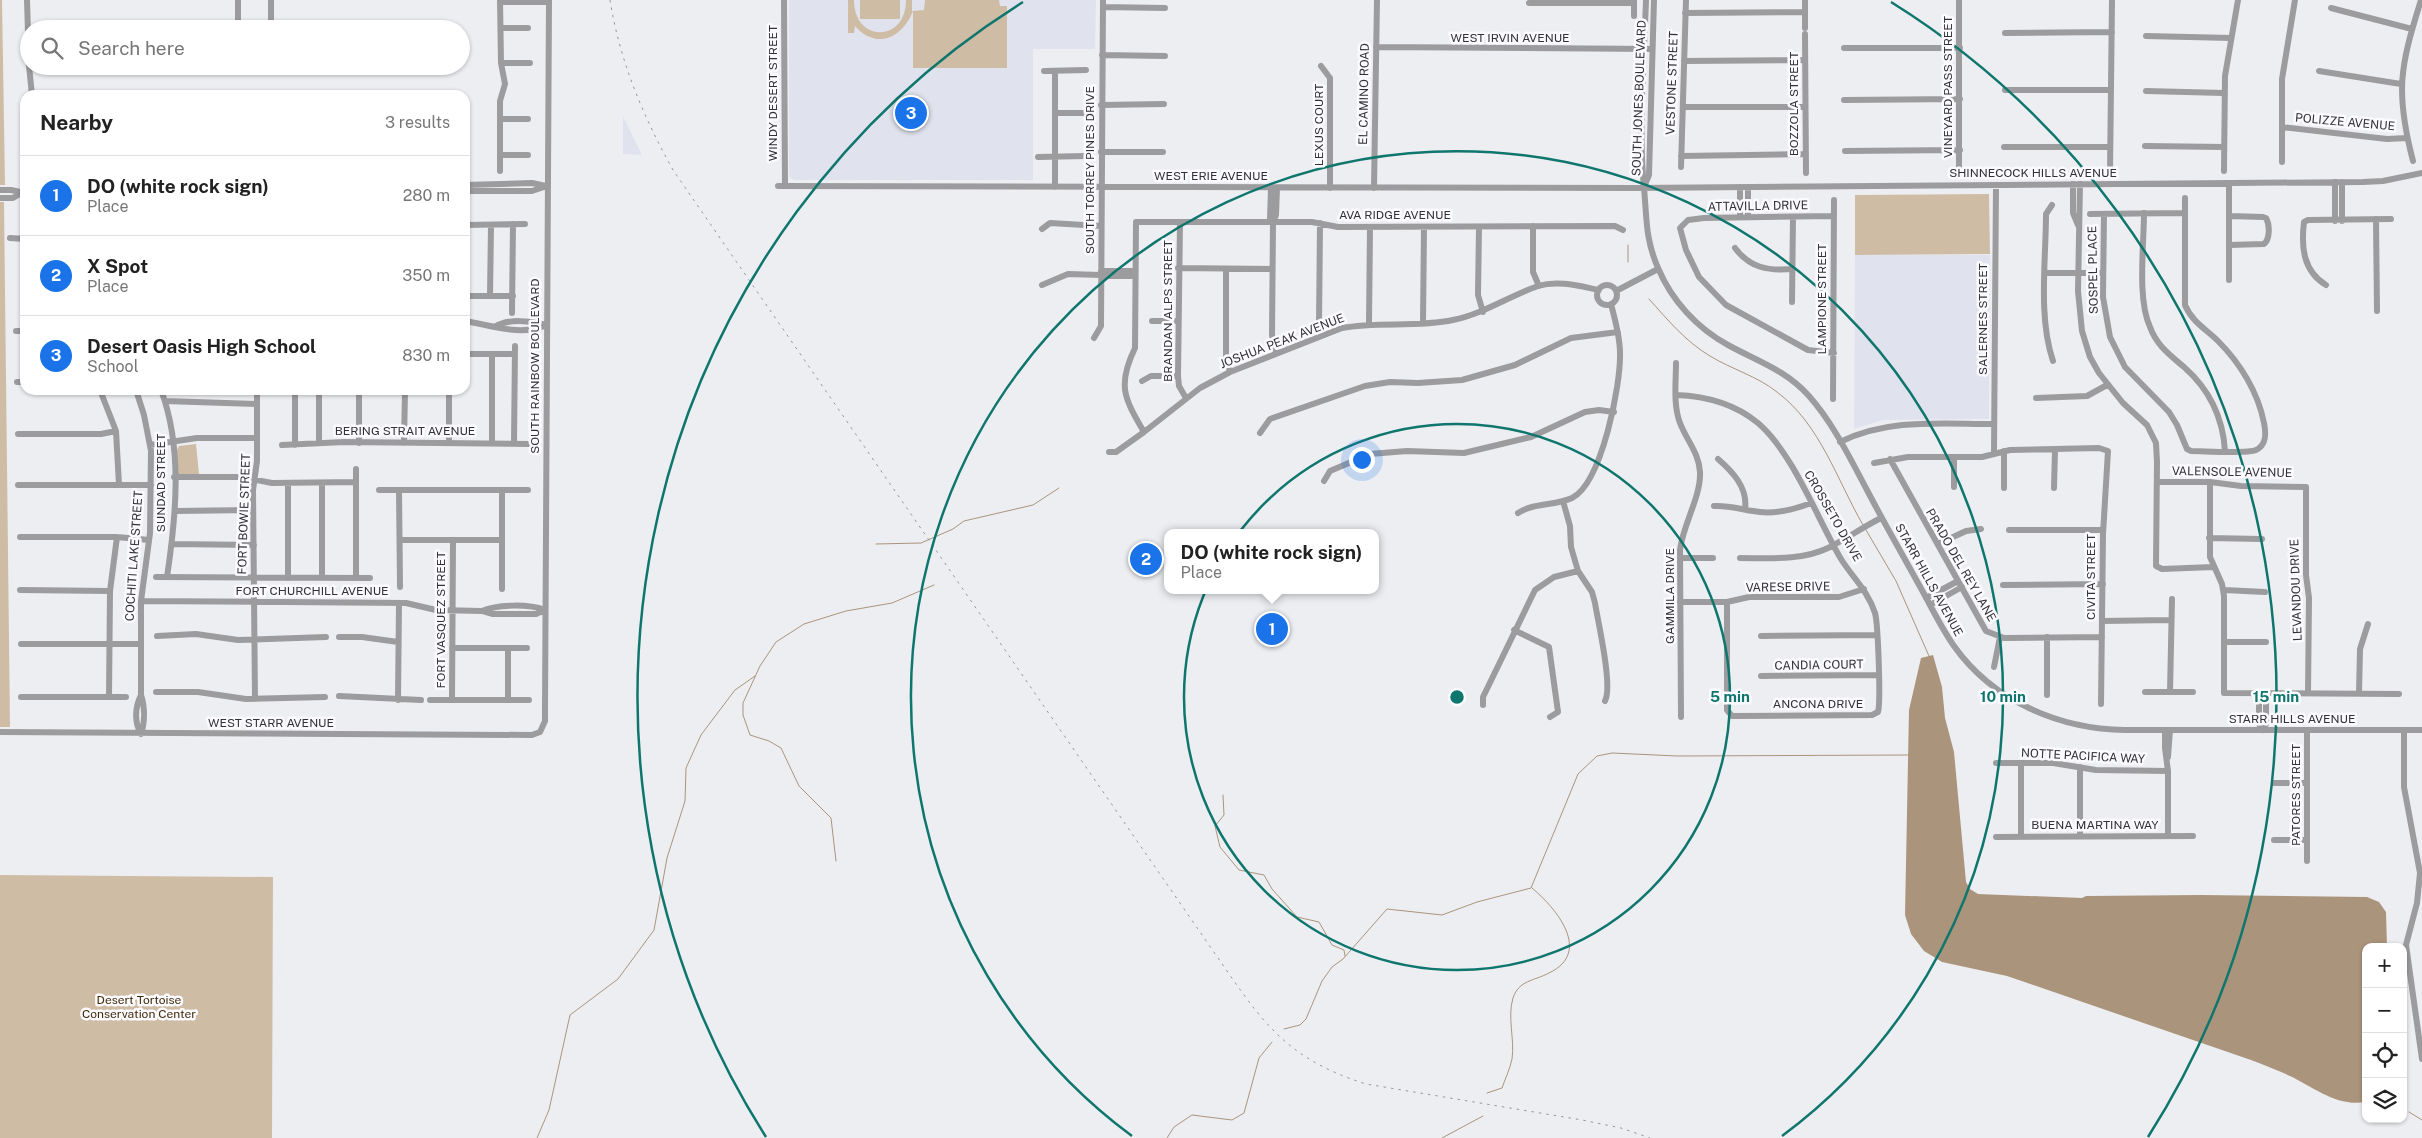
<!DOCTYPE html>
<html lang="en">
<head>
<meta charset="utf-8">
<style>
	:root { --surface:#fff; --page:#f2f2f2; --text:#222; --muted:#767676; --line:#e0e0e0; --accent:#1a73e8 }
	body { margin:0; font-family:"Public Sans",sans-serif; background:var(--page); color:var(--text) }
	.controls { position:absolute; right:15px; bottom:15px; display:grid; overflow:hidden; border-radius:10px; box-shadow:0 1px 4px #0004 }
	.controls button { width:45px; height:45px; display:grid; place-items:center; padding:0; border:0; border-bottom:1px solid var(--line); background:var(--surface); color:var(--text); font:25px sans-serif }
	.you { position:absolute; left:1361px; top:459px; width:18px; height:18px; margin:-12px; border:4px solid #fff; border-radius:50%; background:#1a73e8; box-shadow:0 0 0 8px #1a73e833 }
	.badge { display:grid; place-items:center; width:32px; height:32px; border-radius:50%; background:var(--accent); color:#fff; font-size:16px; font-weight:700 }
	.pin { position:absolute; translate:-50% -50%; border:2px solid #fff; box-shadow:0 1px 5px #0006 }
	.popup { position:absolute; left:1164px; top:529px; width:215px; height:65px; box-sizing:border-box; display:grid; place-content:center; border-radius:10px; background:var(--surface); filter:drop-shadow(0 1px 4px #0005); font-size:16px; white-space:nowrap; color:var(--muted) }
	.popup b { font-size:19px; color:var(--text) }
	.popup::after { content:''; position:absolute; left:50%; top:100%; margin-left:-10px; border:10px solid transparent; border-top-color:var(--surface) }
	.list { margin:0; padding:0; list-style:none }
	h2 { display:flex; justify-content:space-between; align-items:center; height:65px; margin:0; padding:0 20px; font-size:21px }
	h2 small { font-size:16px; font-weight:400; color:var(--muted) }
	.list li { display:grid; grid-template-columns:32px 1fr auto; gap:15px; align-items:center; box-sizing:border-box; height:80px; padding:0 20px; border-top:1px solid var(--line) }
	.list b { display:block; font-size:19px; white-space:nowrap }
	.list p { margin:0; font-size:16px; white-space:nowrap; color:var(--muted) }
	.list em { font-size:16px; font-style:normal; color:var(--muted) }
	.icon { flex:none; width:28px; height:28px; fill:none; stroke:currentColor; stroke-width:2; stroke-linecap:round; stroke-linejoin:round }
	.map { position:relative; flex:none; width:2422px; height:1138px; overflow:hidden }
	.search { position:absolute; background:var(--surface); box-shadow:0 1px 4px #0004; left:20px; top:20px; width:450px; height:55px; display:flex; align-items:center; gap:12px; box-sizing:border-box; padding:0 18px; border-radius:28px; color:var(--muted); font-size:19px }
	.panel { position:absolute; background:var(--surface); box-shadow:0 1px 4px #0004; left:20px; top:90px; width:450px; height:305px; border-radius:15px }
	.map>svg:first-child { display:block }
</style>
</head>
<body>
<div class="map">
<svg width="2422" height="1138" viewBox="0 0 2422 1138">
	<rect width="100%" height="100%" fill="#edeef2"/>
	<path fill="#e0e3ee" d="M789,0H1096L1095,49H1033V180H794L789,176Z
		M623,116L642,155L623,154Z
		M1855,255H1990L1989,419L1883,420L1854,429Z"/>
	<path fill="#cfbca5" d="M0,0H2L5,185H0Z
		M848,0H854C854,43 906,43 906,0H912V11L924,10L925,0H999L1000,6H1007V68H913V11C903,37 877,51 855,26L854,33H848Z
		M860,0H900V19H860Z
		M1989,194L1990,254L1855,255V195Z
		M0,202H4L10,727H0Z
		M196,444L199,474L178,475L177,450L179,446Z
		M0,875L273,877L272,1138H0Z"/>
	<path fill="#aa957c" d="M1933,655L1942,687L1945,718L1954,752L1966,882L1970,889L1978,894L2082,898L2086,896L2201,895L2367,897L2379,902L2386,912L2387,947H2366V1102C2337,1107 2315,1088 2290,1076C2277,1070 2264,1065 2251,1060L2007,976L1942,962L1924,951L1911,934L1905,915L1909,710L1921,658Z"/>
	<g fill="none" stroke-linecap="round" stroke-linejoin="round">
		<path stroke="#aa957c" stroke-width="1" d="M1628,245V262
			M1649,299C1667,319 1686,342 1710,356C1731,369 1757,376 1777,392C1820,424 1837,480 1863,525
			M1866,530L1896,581L1929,656
			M876,544L921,543L953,529L964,521L1033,505L1059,488
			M1223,795L1224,815L1215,826L1220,847L1239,870L1264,875L1272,889L1297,917L1319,922L1332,945L1344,950L1345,956
			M836,861L831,818L799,786L781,748L769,741L750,735L743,715V703L760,666L776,642L804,624L846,611L892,603L934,585
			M1284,1029L1300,1025L1306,1019L1322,981L1332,967L1343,959L1387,909L1442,915L1477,902L1531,888L1578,774L1597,756L1612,753L1677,756L1910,755
			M1487,1093L1502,1088C1505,1079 1510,1069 1512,1059C1515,1040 1507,1017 1513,998C1519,980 1534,981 1549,973C1593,952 1556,908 1532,888
			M2409,1112L2422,1120
			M537,1138L549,1110L570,1015L618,979L654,930L667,858L685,801L686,768L701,735L713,719L735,690L755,676
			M1167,1138L1174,1127L1192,1115L1232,1120L1244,1113L1259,1058L1272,1042
			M1442,1138L1483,1116"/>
		<path stroke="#9c9c9e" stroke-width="6" d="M27,0L29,65
			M238,0V28
			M271,0V29
			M784,0L785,186
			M1646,0C1644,62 1638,126 1644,188C1647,219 1645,238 1658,268C1672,301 1697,328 1728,345C1757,361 1786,370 1809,396C1833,423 1850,458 1867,490C1883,521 1901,552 1918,583C1930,604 1940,626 1954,646C1993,701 2059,729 2125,730H2422
			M1959,0V173
			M500,2H549
			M1529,3H1634
			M1103,7L1165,8
			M2331,8L2412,29
			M1685,13L1805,12
			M1634,16V0
			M501,28H528
			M1805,28V0
			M217,29L259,28
			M2005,33L2112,32
			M1805,34L1806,173
			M2146,36L2231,38
			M1376,47L1652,49
			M1844,48H1960
			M1102,55L1165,56
			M1684,61L1805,60
			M501,63H530
			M29,66L32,95
			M1321,66L1330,78V188
			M1044,71L1086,70
			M1055,71V187
			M2319,71L2401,84
			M2005,90H2111
			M2146,91L2224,93
			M1844,100L1960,99
			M1101,105L1164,104
			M1683,107H1805
			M1055,113H1086
			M500,119H528
			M2282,127L2387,139L2407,138
			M2145,146L2224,147
			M2004,147H2110
			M1845,151L1960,150
			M1101,152H1163
			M501,155H528
			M1681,156L1806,154
			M1038,157L1086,156
			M2413,161C2395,92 2400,67 2421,0
			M2282,162V79L2295,0
			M1681,167L1686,0
			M500,171V101L505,84L501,63L500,0
			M2224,171L2225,76L2238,0
			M2110,173L2112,0
			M2335,182V221
			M2073,184V213L2078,225
			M2080,184L2078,291L2082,331L2090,357L2099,373L2123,403L2147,425L2156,443L2157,462L2156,566L2162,569L2213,567
			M465,185L532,183L546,186
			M778,186L1637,188L2363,182L2383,181L2422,173
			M1644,187L1649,175L1654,0
			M1740,187V217
			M1748,187V216
			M1271,188L1270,219L1273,222
			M1374,188L1377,0
			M0,190H11L25,193
			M465,191H532L547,186
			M0,198H13L21,193
			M2052,205L2046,214C2046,260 2038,317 2053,361
			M2144,213C2144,245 2137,299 2150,327C2157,346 2170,355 2184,367C2209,389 2223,418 2225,451
			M2090,214L2185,213
			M2104,214L2103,297L2110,337L2125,367L2169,412L2177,425L2187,449L2191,451C2204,451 2247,454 2256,450C2267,445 2266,433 2264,423C2258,392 2240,363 2218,341C2206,329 2192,322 2185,305V198
			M1833,216L1704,218L1688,220L1680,228L1686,250L1699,277L1726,305L1808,350L1834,353
			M2376,219L2377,311
			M2342,221V182
			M1180,222L1178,376L1179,386L1186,398
			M1320,223L1319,325L1323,335
			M465,225L525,224
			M1533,226V272L1539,286
			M1479,227L1478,295L1483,312
			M1042,229L1050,223L1101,226
			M10,238L25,239
			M2229,245L2264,244C2270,239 2270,225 2266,218L2263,217L2229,216
			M1735,248C1750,268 1768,271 1792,269
			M1178,268L1272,269
			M1226,269V360L1230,372
			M1101,271H1135
			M2046,273H2103
			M1101,276H1135
			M2229,280V183
			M1042,285L1068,274L1101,275
			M2326,285C2303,271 2301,247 2304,222L2308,220L2391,219
			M1597 295a10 10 0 1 1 20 0a10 10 0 1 1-20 0Z
			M1616,291L1658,269
			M465,296H513
			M490,296L491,225
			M1792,302L1793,217
			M512,313L513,224
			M465,321C491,325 521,337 546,325
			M1152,321H1178
			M1423,323L1424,227
			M1369,324L1370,227
			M495,327C507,318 532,321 546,325
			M16,331H25
			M1094,338L1101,326L1103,0
			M1276,353L1272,335L1273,222L1276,215L1277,188
			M465,354H515
			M1676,363C1676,382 1673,405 1680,423C1687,441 1699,453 1700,472C1701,497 1683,524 1680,550L1681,717
			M1142,381L1151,376H1178
			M17,382H25
			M100,390L116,431L119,485
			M136,390L144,415L151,451L150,533L141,601V695C145,707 145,722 141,734
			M161,390C183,448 176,517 167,577
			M295,390V445
			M319,390V443
			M359,390V443
			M1676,395C1705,396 1735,404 1758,423C1793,453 1817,518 1841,559C1853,578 1868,591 1875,613C1878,623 1881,702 1878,712L1872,715L1732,716L1727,710V602
			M2036,398L2087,396L2107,385
			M1833,399L1834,200
			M165,401L257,404
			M1144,432C1124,398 1117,385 1135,348L1136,222H1312L1338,227L1615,226L1623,230
			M1260,433L1270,419L1365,386L1390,382L1418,383L1462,380L1515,365L1571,338L1618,332
			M18,434H101L116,431
			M492,442V354
			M1840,442C1888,418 1941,424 1993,424
			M404,443L405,390
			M449,443V390
			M514,443L515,346
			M150,445L197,438H257
			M282,445L344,442L529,444
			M2004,451V488
			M1109,452H1116L1144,432L1200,388L1230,372L1342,328C1378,321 1416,328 1453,320C1483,314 1509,296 1538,286C1558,280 1579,286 1599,290
			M1994,454L1996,185
			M1954,457V487
			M1718,459C1733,472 1748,488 1745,509
			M1890,459L1986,631L2004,638L2102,637
			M1874,463L1908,457H1982L2010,450L2099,448L2108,451L2103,534L2101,704
			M356,469V578
			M174,477H241L272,483L356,482
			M1324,481L1330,471L1370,454L1407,451L1464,453L1531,437L1585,412L1599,410L1614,412
			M2157,482H2210L2241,486L2306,487V575L2309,598L2308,693
			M2210,482V557L2222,584L2224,596V693L2399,694
			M288,483V578
			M322,483V578
			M18,485H151
			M2054,488L2055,450
			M379,490H528
			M399,490L400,587
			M1563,501L1570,526L1571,547L1578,571L1592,592L1595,603C1598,622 1613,686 1605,701
			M1714,506C1728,505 1739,509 1753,511C1772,515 1793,510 1811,503
			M175,511L253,510
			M1518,513C1535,502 1555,506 1572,498C1602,483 1621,384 1620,353C1620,336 1615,320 1611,304
			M2009,530H2103
			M20,537H117L149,540
			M2209,538L2262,539
			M400,540H502
			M172,544L254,545
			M1938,544L1966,531L1981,529
			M1680,558H1713
			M1740,558C1768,558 1801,561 1828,548C1846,539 1863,527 1881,518
			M156,577L370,578
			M2003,585L2103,584
			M502,589V490
			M20,590L110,591
			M2224,590L2265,592
			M1926,598L1958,581
			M141,601L406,603L436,610L482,611L492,614H536L545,610
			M1680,602H1727L1749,597H1839L1864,589
			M1930,605L1962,587
			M482,611C499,604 529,604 545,610
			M2102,621L2171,620
			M1514,630L1549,647L1558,712L1550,717
			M157,636L196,634L238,640L326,637
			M1761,636L1877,635
			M339,637H362L398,642
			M2224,642H2266
			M21,644H141
			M452,648H527
			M1994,667L2000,637
			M1761,676L1878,675
			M156,692H198L246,699L325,697
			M2145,692H2193
			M2170,692L2172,599
			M2259,693V724L2263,730
			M2359,693L2360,649L2368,624
			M141,695C135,707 134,722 141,734
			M2047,695V637
			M339,696L421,700
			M21,697H126
			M109,697L110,591L117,537
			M255,699L253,490L257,461V390
			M398,700L399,603
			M430,700H529
			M452,700L453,540
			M508,700V648
			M1483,705V697L1535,590L1554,577L1578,571
			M2165,730V748L2168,771V836
			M2263,730L2266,724V693
			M2404,730V787L2420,873L2417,903L2406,945L2422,1059
			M0,732L532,735L540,732L545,721V707L549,0
			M2168,757L2170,730
			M1996,763H2053L2096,770L2168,771
			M2080,767V836
			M2274,783H2307
			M1996,837L2193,836
			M2021,837V763
			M2274,840H2307
			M2307,861V730"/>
		<path stroke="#959699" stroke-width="1" stroke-dasharray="2.5 5" stroke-linecap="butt" d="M610,0C620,62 643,116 673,170L1209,945C1258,1015 1280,1057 1366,1084L1582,1120L1621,1128L1650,1138"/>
	</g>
	<g fill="none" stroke="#0f766e" stroke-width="2.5">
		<circle cx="1457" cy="697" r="273"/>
		<path d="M1132 1136A546 546 0 1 1 1782 1136"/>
		<path d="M766 1137A819 819 0 0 1 1023 2M1891 2A819 819 0 0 1 2148 1137"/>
	</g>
	<g text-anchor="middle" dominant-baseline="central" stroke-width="5" stroke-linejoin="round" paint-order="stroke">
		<g font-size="12" fill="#323234" stroke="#fbfbff">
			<text x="1510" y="38">WEST IRVIN AVENUE</text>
			<text transform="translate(1672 83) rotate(-88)">VESTONE STREET</text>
			<text transform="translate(1948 87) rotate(-90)">VINEYARD PASS STREET</text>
			<text transform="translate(773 93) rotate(-90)">WINDY DESERT STREET</text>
			<text transform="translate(1364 94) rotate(-89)">EL CAMINO ROAD</text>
			<text transform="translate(1639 98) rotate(-88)">SOUTH JONES BOULEVARD</text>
			<text transform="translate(1794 104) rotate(-90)">BOZZOLA STREET</text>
			<text transform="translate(2345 122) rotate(5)">POLIZZE AVENUE</text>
			<text transform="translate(1319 125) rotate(-90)">LEXUS COURT</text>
			<text transform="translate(1090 170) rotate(-90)">SOUTH TORREY PINES DRIVE</text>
			<text x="2033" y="173">SHINNECOCK HILLS AVENUE</text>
			<text x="1211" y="176">WEST ERIE AVENUE</text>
			<text transform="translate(1758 206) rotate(-1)">ATTAVILLA DRIVE</text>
			<text x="1395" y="215">AVA RIDGE AVENUE</text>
			<text transform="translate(2093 270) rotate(-91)">SOSPEL PLACE</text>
			<text transform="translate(1822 299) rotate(-90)">LAMPIONE STREET</text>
			<text transform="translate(1168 311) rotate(-90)">BRANDAN ALPS STREET</text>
			<text transform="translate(1983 319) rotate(-90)">SALERNES STREET</text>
			<text transform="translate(1282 341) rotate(-21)">JOSHUA PEAK AVENUE</text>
			<text transform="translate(535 366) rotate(-90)">SOUTH RAINBOW BOULEVARD</text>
			<text x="405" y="431">BERING STRAIT AVENUE</text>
			<text transform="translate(2232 472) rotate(1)">VALENSOLE AVENUE</text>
			<text transform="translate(161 483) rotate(-90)">SUNDAD STREET</text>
			<text transform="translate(244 514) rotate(-88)">FORT BOWIE STREET</text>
			<text transform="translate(1833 516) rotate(60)">CROSSETO DRIVE</text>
			<text transform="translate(134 556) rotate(-86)">COCHITI LAKE STREET</text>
			<text transform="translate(1961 565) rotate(60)">PRADO DEL REY LANE</text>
			<text transform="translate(2091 577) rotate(-90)">CIVITA STREET</text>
			<text transform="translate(1929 580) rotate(61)">STARR HILLS AVENUE</text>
			<text transform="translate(1788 587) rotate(-1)">VARESE DRIVE</text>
			<text transform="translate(2296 590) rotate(-92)">LEVANDOU DRIVE</text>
			<text x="312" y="591">FORT CHURCHILL AVENUE</text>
			<text transform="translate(1670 596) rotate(-90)">GAMMILA DRIVE</text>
			<text transform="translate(441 620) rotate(-90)">FORT VASQUEZ STREET</text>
			<text transform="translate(1819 665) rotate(-1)">CANDIA COURT</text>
			<text x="1818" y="704">ANCONA DRIVE</text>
			<text x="2292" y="719">STARR HILLS AVENUE</text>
			<text x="271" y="723">WEST STARR AVENUE</text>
			<text transform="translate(2083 756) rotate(3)">NOTTE PACIFICA WAY</text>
			<text transform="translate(2296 795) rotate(-90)">PATORES STREET</text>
			<text x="2095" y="825">BUENA MARTINA WAY</text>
		</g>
		<g font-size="12" fill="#402906" stroke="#fbfbff">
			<text x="139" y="1000">Desert Tortoise<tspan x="139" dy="14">Conservation Center</tspan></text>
		</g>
	</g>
	<circle cx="1457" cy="697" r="8" fill="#0f766e" stroke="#fbfbff" stroke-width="2.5"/>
	<g font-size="15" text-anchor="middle" font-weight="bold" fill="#0f766e" stroke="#fbfbff" stroke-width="5" stroke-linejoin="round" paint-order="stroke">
		<text x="1730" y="702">5 min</text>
		<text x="2003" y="702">10 min</text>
		<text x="2276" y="702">15 min</text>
	</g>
</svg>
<div class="controls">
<button>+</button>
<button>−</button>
<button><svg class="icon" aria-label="locate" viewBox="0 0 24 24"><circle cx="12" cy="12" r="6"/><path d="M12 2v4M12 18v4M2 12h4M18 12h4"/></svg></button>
<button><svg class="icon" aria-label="layers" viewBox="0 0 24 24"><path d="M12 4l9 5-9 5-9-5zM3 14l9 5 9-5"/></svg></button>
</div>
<div class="you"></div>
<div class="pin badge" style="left:1272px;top:629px">1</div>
<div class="popup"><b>DO (white rock sign)</b>Place</div>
<div class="pin badge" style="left:1146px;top:559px">2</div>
<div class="pin badge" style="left:911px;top:113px">3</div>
<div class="search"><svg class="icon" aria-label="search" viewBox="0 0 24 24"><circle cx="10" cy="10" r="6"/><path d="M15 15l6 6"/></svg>Search here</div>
<section class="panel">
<h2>Nearby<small>3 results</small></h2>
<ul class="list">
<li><span class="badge">1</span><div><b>DO (white rock sign)</b><p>Place</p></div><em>280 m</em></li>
<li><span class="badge">2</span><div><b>X Spot</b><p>Place</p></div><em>350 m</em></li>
<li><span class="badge">3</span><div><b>Desert Oasis High School</b><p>School</p></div><em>830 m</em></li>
</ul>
</section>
</div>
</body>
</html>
